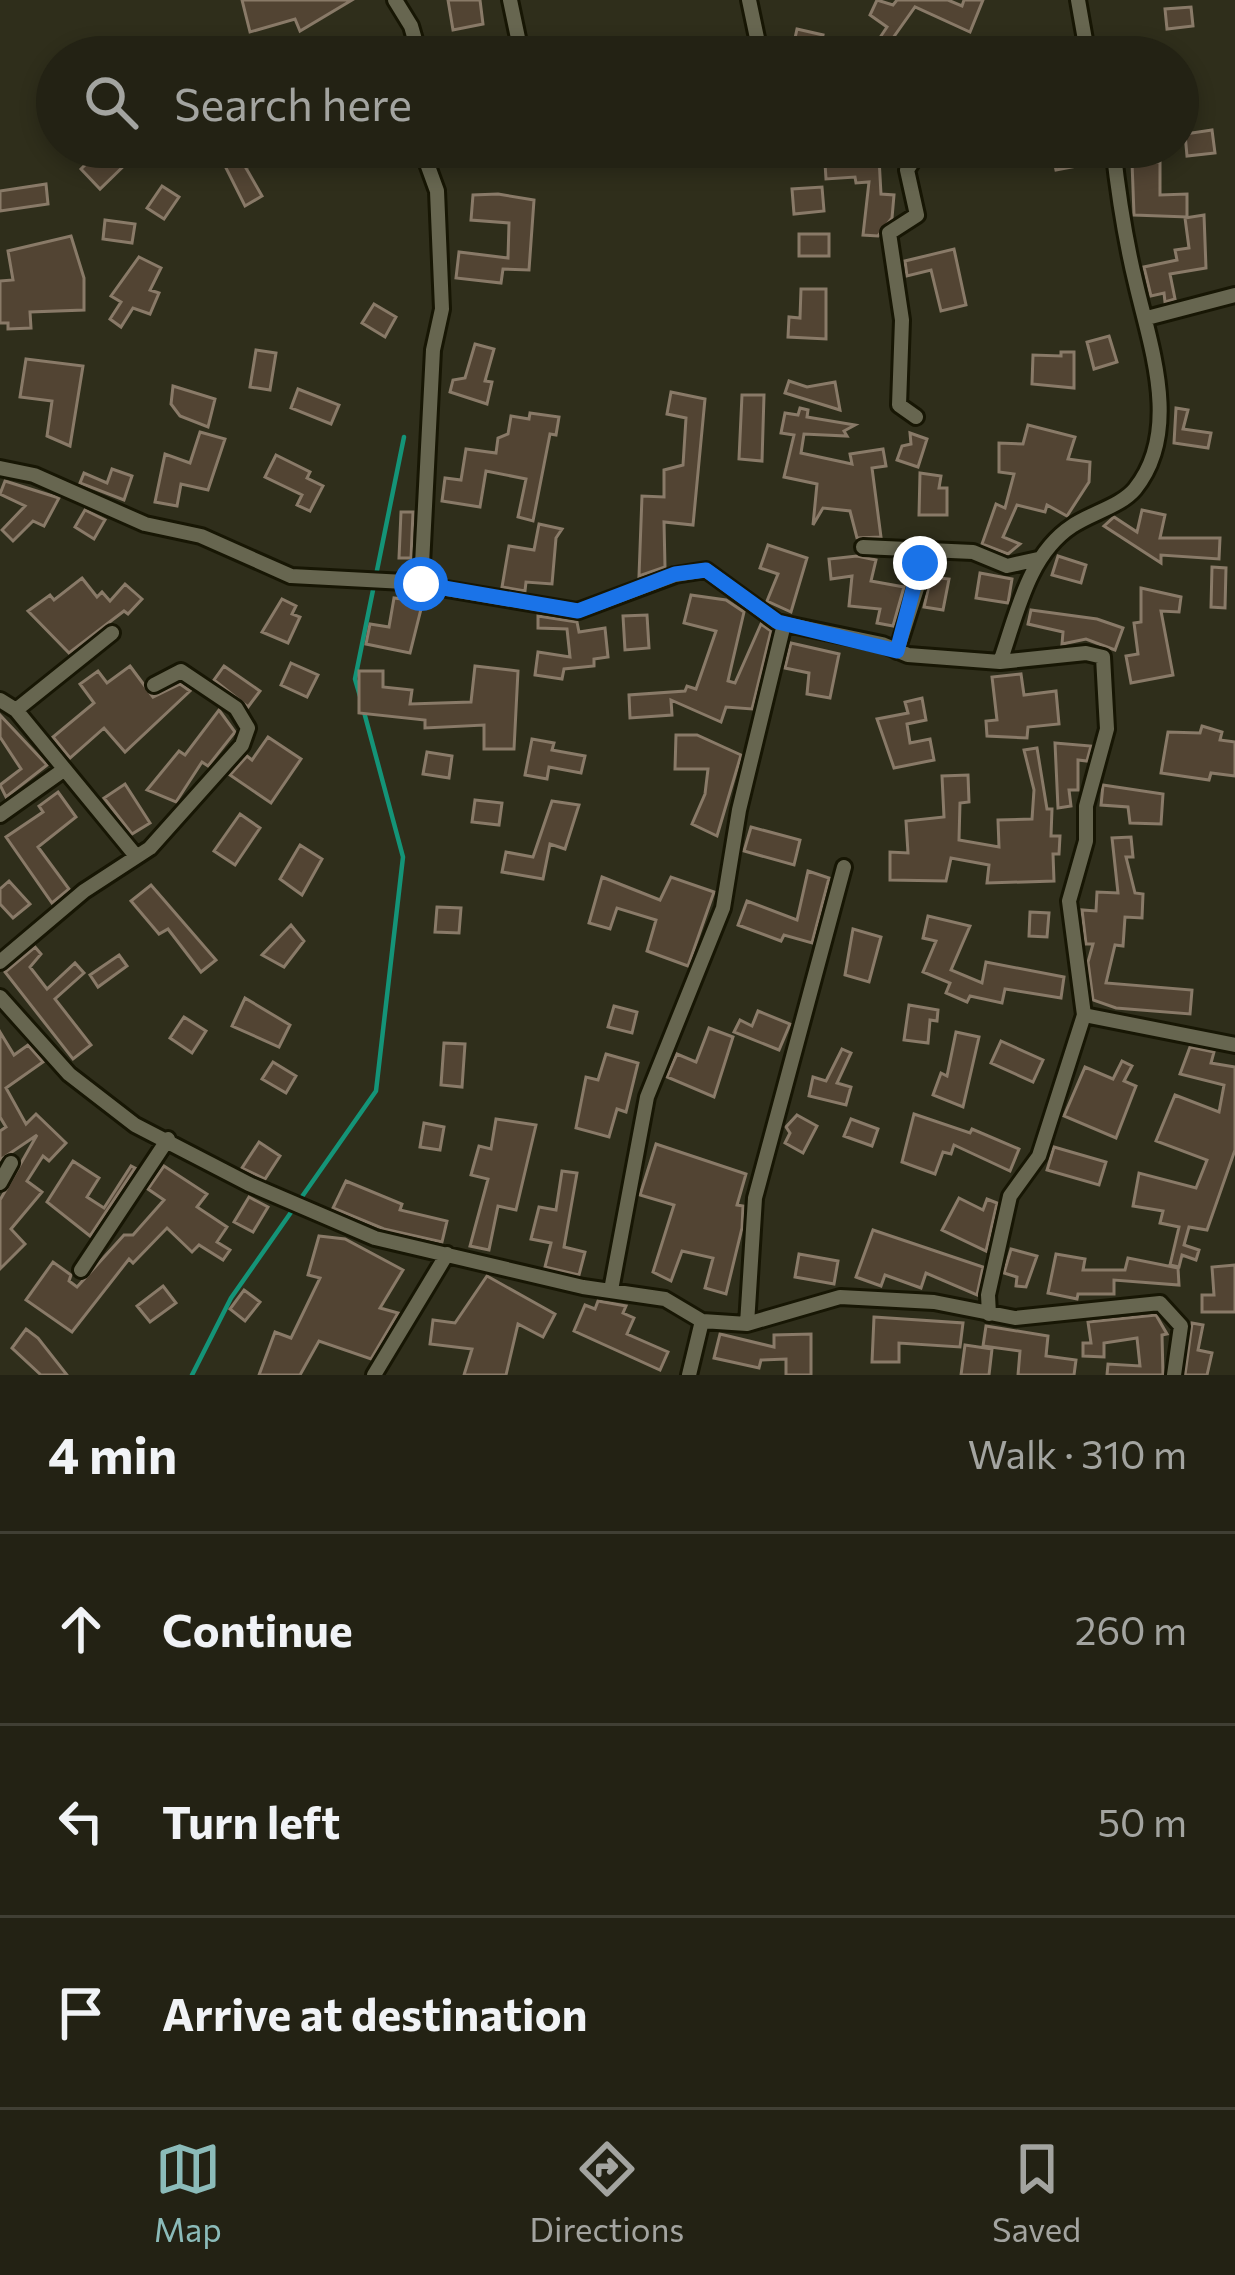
<!DOCTYPE html>
<html lang="en">
<head>
<meta charset="utf-8">
<style>
	:root { --surface:#232214; --page:#2f2f22; --text:#f1f3f6; --muted:#a3a4a0; --line:#403f34; --accent:#8bbbb9 }
	body { margin:0; font-family:Commissioner,sans-serif; background:var(--page); color:var(--text) }
	.stop { position:absolute; width:36px; height:36px; margin:-27px; border:9px solid #1a73e8; border-radius:50%; background:#fff }
	.stop.end { background:#1a73e8; border-color:#fff; box-shadow:0 3px 12px #0008 }
	.list { margin:0; padding:0; list-style:none }
	h2 { display:flex; justify-content:space-between; align-items:center; height:156px; margin:0; padding:0 48px; font-size:51px }
	h2 small { font-size:39px; font-weight:400; color:var(--muted) }
	.list li { display:grid; grid-template-columns:78px 1fr auto; gap:36px; align-items:center; box-sizing:border-box; height:192px; padding:0 48px; border-top:3px solid var(--line) }
	.list b { display:block; font-size:45px; white-space:nowrap }
	.list em { font-size:39px; font-style:normal; color:var(--muted) }
	.icon { flex:none; width:66px; height:66px; fill:none; stroke:currentColor; stroke-width:2; stroke-linecap:round; stroke-linejoin:round }
	.map { position:relative; flex:none; width:1235px; height:1375px; overflow:hidden }
	.search { position:absolute; background:var(--surface); box-shadow:0 6px 18px #0003; left:36px; right:36px; top:36px; height:132px; display:flex; align-items:center; gap:30px; box-sizing:border-box; padding:0 42px; border-radius:66px; color:var(--muted); font-size:45px }
	.sheet { height:732px; background:var(--surface) }
	nav { display:flex; justify-content:space-around; align-items:center; box-sizing:border-box; height:168px; border-top:3px solid var(--line); background:var(--surface); font-size:33px; color:var(--muted) }
	nav a { display:grid; justify-items:center; gap:6px }
	nav .on { color:var(--accent) }
	.map>svg:first-child { display:block }
</style>
</head>
<body>
<div class="map">
<svg width="1235" height="1375" viewBox="0 0 1235 1375">
	<rect width="100%" height="100%" fill="#2f2e1b"/>
	<g fill="none" stroke-linecap="round" stroke-linejoin="round">
		<path stroke="#149478" stroke-width="4.5" d="M360,696L355,679L404,437
			M192,1375L231,1298L376,1091L403,857L364,712"/>
	</g>
	<path fill="#524433" stroke="#897a68" stroke-width="3" d="M242,0H352L300,31L295,19L250,32Z
		M448,0H480L483,24L453,30Z
		M877,0L893,5L897,0H948L962,6L964,0H983L970,32L915,7L888,45L907,57H867L887,27L870,15Z
		M1191,7L1193,26L1167,29L1165,9Z
		M797,29L823,35L818,57L792,52Z
		M1212,130L1215,153L1187,156L1185,134Z
		M103,147H128L135,155L100,189L81,169Z
		M237,147H261L267,157L246,168L262,196L245,206L220,156Z
		M824,147H872L869,159L879,158L881,194L894,195L892,218L878,236L863,235L869,182L856,183L855,177L826,179Z
		M1071,147H1102L1103,161L1056,170L1052,151Z
		M1132,162H1160V195L1187,194V217L1134,215Z
		M46,184L48,204L0,211V191Z
		M162,186L179,197L164,219L147,208Z
		M822,187L824,211L794,214L792,189Z
		M498,194L534,200L529,270L503,269L501,283L456,278L459,252L508,258L509,223L471,220L473,195Z
		M1204,215L1206,268L1170,274L1175,299L1165,302L1164,293L1151,296L1144,267L1177,260L1175,250L1189,248L1185,218Z
		M105,220L135,224L132,243L103,239Z
		M799,234H829V256H799Z
		M71,236L84,278V310L30,312L31,328L8,329V323H0V281L13,280L8,251Z
		M954,249L966,305L941,311L931,270L907,276L905,261Z
		M139,257L161,268L150,290L159,293L150,314L133,308L121,327L110,319L121,302L111,296Z
		M801,289H826V339L788,337L789,317L800,318Z
		M374,304L396,317L385,337L362,323Z
		M1109,336L1117,362L1094,369L1087,342Z
		M475,344L494,349L485,381L492,382L487,404L450,392L453,380L465,378Z
		M256,350L276,353L270,390L250,387Z
		M1061,352H1074V388L1032,384L1033,355L1061,356Z
		M26,359L83,366L70,446L47,436L52,401L20,397Z
		M789,381L807,387L835,382L840,410L785,393Z
		M173,386L215,399L208,427L180,416L171,404Z
		M298,389L339,405L331,424L291,408Z
		M671,392L705,399L693,525L664,522L665,567L639,576L642,496L664,497V470L683,465L686,418L667,414Z
		M742,395H764L762,461L739,459Z
		M800,408L808,410L807,417L855,425L844,431L847,436L804,434L801,453L852,464L850,454L883,449L886,466L872,468L881,537L857,538L850,511L823,508L813,525L817,484L784,477L794,435L781,433L785,413L798,415Z
		M1176,408L1188,410L1183,429L1211,433L1208,448L1174,443Z
		M530,413L559,417L556,435L550,434L533,521L518,517L526,479L486,471L480,507L442,501L445,478L461,480L466,449L496,453L498,438L508,434L511,416L529,419Z
		M1028,425L1075,437L1068,459L1090,462L1089,482L1067,516L1047,505L1045,512L1017,505L1003,537L1020,544L1008,554L982,544L996,504L1005,508L1014,474L999,472V443L1023,444Z
		M200,432L225,439L208,490L181,484L177,506L155,502L165,454L190,463Z
		M910,433L927,439L918,467L897,460L902,446L911,444Z
		M276,455L310,472L307,478L323,486L310,511L297,505L302,495L265,477Z
		M112,469L132,476L124,500L80,483L84,473L107,483Z
		M920,473L941,476L939,488H947V515H919Z
		M5,481L59,498L44,526L33,521L13,541L2,530L25,506L0,494Z
		M85,510L105,520L94,539L75,527Z
		M1142,510L1165,515L1160,538H1220L1219,559L1161,555V563L1104,526L1114,517L1137,532Z
		M401,512H413L411,558H399Z
		M539,524L562,529L556,538L552,584L526,582L525,591L502,587L509,546L534,550Z
		M768,545L807,558L791,612L767,601L778,574L760,568Z
		M857,556L876,560L871,581L904,587L893,626L877,623L880,609L849,606L852,576L831,579L829,559Z
		M1058,556L1086,565L1081,583L1052,575Z
		M1212,567L1226,568L1225,608L1211,607Z
		M980,573L1012,579L1008,603L976,598Z
		M931,577L949,579L943,610L924,607Z
		M82,578L97,597L102,592L110,601L125,584L142,599L128,614L124,611L69,653L28,611L50,595L54,600Z
		M1141,588L1181,597L1179,612L1161,611L1173,675L1131,683L1126,656L1138,654L1134,623L1141,622Z
		M411,594L424,597L410,653L366,644L370,624L389,627L394,598L410,600Z
		M691,595L726,600L744,612L728,681L735,683L761,624L771,631L752,709L726,707L721,722L671,700L672,715L630,718L629,695L685,691L687,686L696,689L716,631L684,623Z
		M282,599L296,606L292,614L300,617L288,643L262,632Z
		M1031,610L1097,619L1123,628L1115,650L1086,639L1062,644L1063,632L1028,624Z
		M647,615L649,648L625,650L623,616Z
		M538,616L577,622L579,632L605,628L608,657L594,659V666L564,669L562,679L535,675L538,652L570,657L567,629L538,628Z
		M791,643L839,654L830,698L807,694L809,673L785,668Z
		M291,663L318,675L307,697L281,685Z
		M130,666L153,697L180,684L190,691L125,752L104,728L70,758L53,737L94,703L80,684L98,671L107,683Z
		M224,666L260,691L248,707L214,680Z
		M475,666L518,671L514,749H484V725L425,728V720L359,713V671H383V687L412,690L410,704L471,702Z
		M1021,674L1024,695L1056,691L1059,724L1028,727L1027,738L987,736L986,721L997,720L992,677Z
		M922,698L926,720L907,724L910,743L930,739L934,760L894,768L877,719L908,713L905,702Z
		M219,710L235,732L208,766L202,762L176,802L147,790L179,751L185,755Z
		M0,715L47,765L6,797L0,785L21,769L0,737Z
		M1202,726L1222,732L1220,740L1235,742V776L1211,773L1209,780L1161,773L1168,732L1200,733Z
		M676,735H697L741,755L717,836L692,824L705,794L708,769H675Z
		M268,737L301,759L271,803L230,775L247,756L252,760Z
		M532,739L554,743L552,750L585,756L581,773L549,767L547,779L525,775Z
		M1055,743L1091,746L1087,761L1078,760V790H1069L1071,806L1058,808Z
		M1037,748L1047,809H1052L1051,836H1060L1059,854H1053L1054,881L987,883L989,865L951,858L946,881L890,880V852L908,853L906,821L944,817L942,776L968,775L969,802L960,803L959,840L999,847L998,820L1032,819L1034,790L1024,750Z
		M427,752L452,756L449,778L423,774Z
		M125,784L150,823L132,834L104,798Z
		M1103,785L1163,794L1161,824L1130,823L1128,807L1101,805Z
		M58,792L76,817L38,847L69,889L52,903L6,837L43,812L39,806Z
		M475,800L502,803L499,825L472,822Z
		M552,801L579,805L565,849L550,844L543,879L502,872L506,852L533,857Z
		M240,814L260,828L235,865L214,851Z
		M751,827L800,840L794,865L744,851Z
		M1131,837L1133,857H1126L1135,893L1143,894L1142,918L1125,917L1123,946L1115,945L1106,983L1192,990L1190,1014L1116,1008L1093,1000L1088,962L1093,944H1086L1082,910L1096,911L1097,892L1118,893L1112,838Z
		M300,845L322,859L302,895L280,879Z
		M808,871L829,878L812,943L784,935L781,941L738,925L747,901L797,920Z
		M602,877L660,900L671,877L714,892L688,966L647,951L656,920L617,908L610,929L589,923Z
		M9,881L30,904L13,918L0,904V889Z
		M151,885L216,960L201,972L168,929L159,934L131,901Z
		M437,907L461,908L459,933L435,932Z
		M1030,912L1049,913L1047,937L1029,936Z
		M928,916L970,926L951,970L982,983L986,962L1064,977L1061,998L1005,989L1002,1003L970,996L967,1002L946,993L950,983L923,972L936,941L923,938Z
		M291,925L304,941L284,967L262,955Z
		M853,929L881,937L869,982L845,975Z
		M35,947L41,954L30,967L47,989L75,963L84,973L55,999L91,1045L73,1059L5,972Z
		M119,955L127,966L98,987L90,975Z
		M245,998L290,1025L279,1047L232,1026Z
		M909,1005L938,1010L937,1021L930,1020L928,1043L904,1040Z
		M614,1006L637,1012L632,1033L608,1027Z
		M758,1011L790,1024L779,1050L734,1032L740,1020L752,1026Z
		M184,1017L206,1031L192,1053L170,1038Z
		M709,1028L733,1037L714,1097L667,1077L677,1054L696,1062Z
		M0,1032L14,1055L28,1045L43,1062L6,1088L26,1124L36,1114L66,1143L49,1161L43,1156L27,1181L42,1192L11,1229L25,1244L0,1269V1200L37,1135L0,1160V1131L6,1127L0,1117Z
		M956,1032L979,1037L963,1107L933,1095L941,1073L947,1076Z
		M1001,1041L1043,1060L1033,1082L991,1063Z
		M444,1043L465,1044L462,1087L441,1085Z
		M1190,1047L1214,1052L1211,1063L1235,1067V1150L1207,1230L1189,1227L1184,1245L1199,1250L1196,1260L1182,1255L1179,1267L1170,1265L1179,1227L1160,1223L1163,1211L1133,1206L1139,1173L1196,1188L1207,1160L1156,1141L1175,1095L1219,1112L1224,1085L1180,1074Z
		M842,1049L851,1053L837,1083L851,1087L846,1105L809,1096L813,1077L826,1081Z
		M606,1054L638,1063L626,1112L617,1109L609,1137L576,1128L586,1077L598,1080Z
		M1122,1061L1132,1066L1124,1081L1136,1086L1116,1138L1064,1116L1085,1067L1113,1079Z
		M273,1062L296,1076L286,1093L262,1079Z
		M914,1114L970,1133L972,1129L1019,1149L1010,1171L954,1145L951,1154L943,1152L935,1174L902,1162Z
		M797,1115L817,1126L803,1153L785,1143L790,1133L786,1127Z
		M496,1119L536,1125L516,1210L498,1206L489,1250L470,1246L488,1179L471,1175L479,1146L491,1149Z
		M851,1119L878,1129L872,1146L844,1136Z
		M424,1123L444,1127L440,1150L420,1147Z
		M259,1142L280,1156L265,1179L242,1168Z
		M656,1144L746,1174L737,1205L743,1206L742,1228L726,1294L705,1288L713,1258L682,1251L671,1281L653,1272L674,1205L640,1195Z
		M1054,1147L1106,1162L1099,1185L1047,1170Z
		M73,1161L99,1178L87,1197L104,1208L131,1166L135,1168L90,1236L47,1202Z
		M164,1166L207,1194L197,1207L227,1227L217,1242L230,1250L223,1260L199,1245L192,1252L167,1228L133,1263L129,1259L72,1332L26,1300L53,1262L71,1275L69,1281L77,1287L124,1235H133L164,1200L148,1189Z
		M562,1171L577,1173L564,1247L585,1252L579,1275L545,1267L551,1243L531,1239L539,1207L556,1210Z
		M346,1181L402,1204L400,1210L447,1221L442,1242L384,1229L333,1208Z
		M249,1197L268,1207L253,1232L234,1222Z
		M959,1198L983,1210L987,1199L997,1203L986,1251L942,1230Z
		M873,1230L983,1267L977,1295L926,1273L921,1288L885,1275L881,1286L856,1277Z
		M319,1236L345,1239L403,1270L380,1308L398,1313L371,1359L319,1341L300,1375H259L275,1332L291,1338L320,1278L308,1275Z
		M1011,1249L1037,1256L1026,1287L1016,1286L1017,1277L1004,1273Z
		M799,1254L838,1261L834,1284L795,1277Z
		M1056,1254L1085,1259L1083,1270H1125L1128,1258L1178,1268L1179,1285L1114,1280V1294H1078L1077,1299L1048,1293Z
		M1235,1265V1312H1202V1295H1214L1212,1267Z
		M487,1276L555,1314L543,1337L518,1324L506,1375H464L472,1349L430,1344L433,1320L455,1323Z
		M163,1286L176,1303L150,1322L137,1306Z
		M244,1290L260,1302L245,1321L230,1309Z
		M598,1301L626,1306L623,1313L634,1318L627,1334L668,1352L660,1370L574,1331L585,1305L595,1309Z
		M1156,1315L1167,1334L1162,1335L1163,1375H1107L1108,1364L1140,1366L1137,1338L1104,1343V1357L1083,1356V1343H1091L1088,1322Z
		M874,1317L963,1323L960,1347L899,1343V1362H872Z
		M1192,1323L1203,1325L1198,1350L1212,1353L1207,1375H1185Z
		M986,1326L1048,1336L1046,1356L1076,1360L1074,1375H1018L1020,1351L983,1346Z
		M26,1329L38,1338L67,1375H41L12,1348Z
		M720,1334L774,1347V1335L811,1334V1375H786V1359L761,1360L759,1368L714,1358Z
		M965,1345L992,1349L989,1375H961Z"/>
	<g fill="none" stroke-linecap="round" stroke-linejoin="round">
		<defs>
			<path id="minor" d="M395,0L411,26L420,57
				M510,0L522,57
				M749,0L761,57
				M1078,0L1088,57
				M421,147L437,191L442,309L433,350L421,584
				M894,147L897,154L903,147
				M1147,318L1235,295
				M916,417L899,405L902,320L889,233L917,215L907,170L922,147
				M0,468L34,475L145,524L201,536L291,576L405,582L578,611L675,575L706,570L777,622L882,644L908,655L1000,662L1086,653L1103,657L1107,729L1086,806V841L1069,901L1084,1015L1039,1156L1010,1196L988,1295L989,1314
				M863,547L973,552L1007,566L1038,559
				M897,651L919,582L921,551
				M1000,662C1017,614 1028,555 1072,526C1091,513 1121,506 1135,489C1182,431 1150,345 1136,284C1125,239 1118,192 1113,147
				M0,700L16,710L136,856
				M16,710L112,633
				M0,815L62,771
				M0,962L84,891L150,848L242,745L248,728L236,708L181,671L154,685
				M0,997L69,1074L135,1125L249,1184L375,1238L583,1287L665,1299L702,1321L747,1324L840,1297L934,1302L1015,1318L1160,1303L1181,1326L1174,1375
				M1084,1015L1235,1045
				M0,1183L11,1163
				M81,1270L168,1139
				M611,1290L647,1097L723,908L739,810L784,624
				M747,1324L755,1198L844,867
				M374,1375L447,1254
				M689,1375L702,1321"/>
		</defs>
		<use href="#minor" stroke="#171604" stroke-width="20"/>
		<use href="#minor" stroke="#676650" stroke-width="14"/>
	</g>
	<g fill="none" stroke-linecap="round" stroke-linejoin="round">
		<path stroke="#1a73e8" stroke-width="15" d="M421,584L578,611L675,574L706,570L778,622L897,651L920,563"/>
	</g>
</svg>
<div class="stop" style="left:421px;top:584px"></div>
<div class="stop end" style="left:920px;top:563px"></div>
<div class="search"><svg class="icon" aria-label="search" viewBox="0 0 24 24"><circle cx="10" cy="10" r="6"/><path d="M15 15l6 6"/></svg>Search here</div>
</div>
<section class="sheet">
<h2>4 min<small>Walk · 310 m</small></h2>
<ul class="list">
<li><svg class="icon" aria-label="ahead" viewBox="0 0 24 24"><path d="M12 20V5M6 11l6-6 6 6"/></svg><div><b>Continue</b></div><em>260 m</em></li>
<li><svg class="icon" aria-label="left" viewBox="0 0 24 24"><path d="M17 20v-9H6M10 6l-5 5 5 5"/></svg><div><b>Turn left</b></div><em>50 m</em></li>
<li><svg class="icon" aria-label="arrive" viewBox="0 0 24 24"><path d="M6 21V4h12l-3 4 3 4H6"/></svg><div><b>Arrive at destination</b></div></li>
</ul>
</section>
<nav>
<a class="on"><svg class="icon" aria-label="map" viewBox="0 0 24 24"><path d="M3 6l6-2 6 2 6-2v14l-6 2-6-2-6 2zM9 4v14M15 6v14"/></svg>Map</a>
<a><svg class="icon" aria-label="directions" viewBox="0 0 24 24"><path d="M12 3l9 9-9 9-9-9zM9 14v-3h6M13 9l2 2-2 2"/></svg>Directions</a>
<a><svg class="icon" aria-label="saved" viewBox="0 0 24 24"><path d="M7 4h10v16l-5-4-5 4z"/></svg>Saved</a>
</nav>
</body>
</html>
